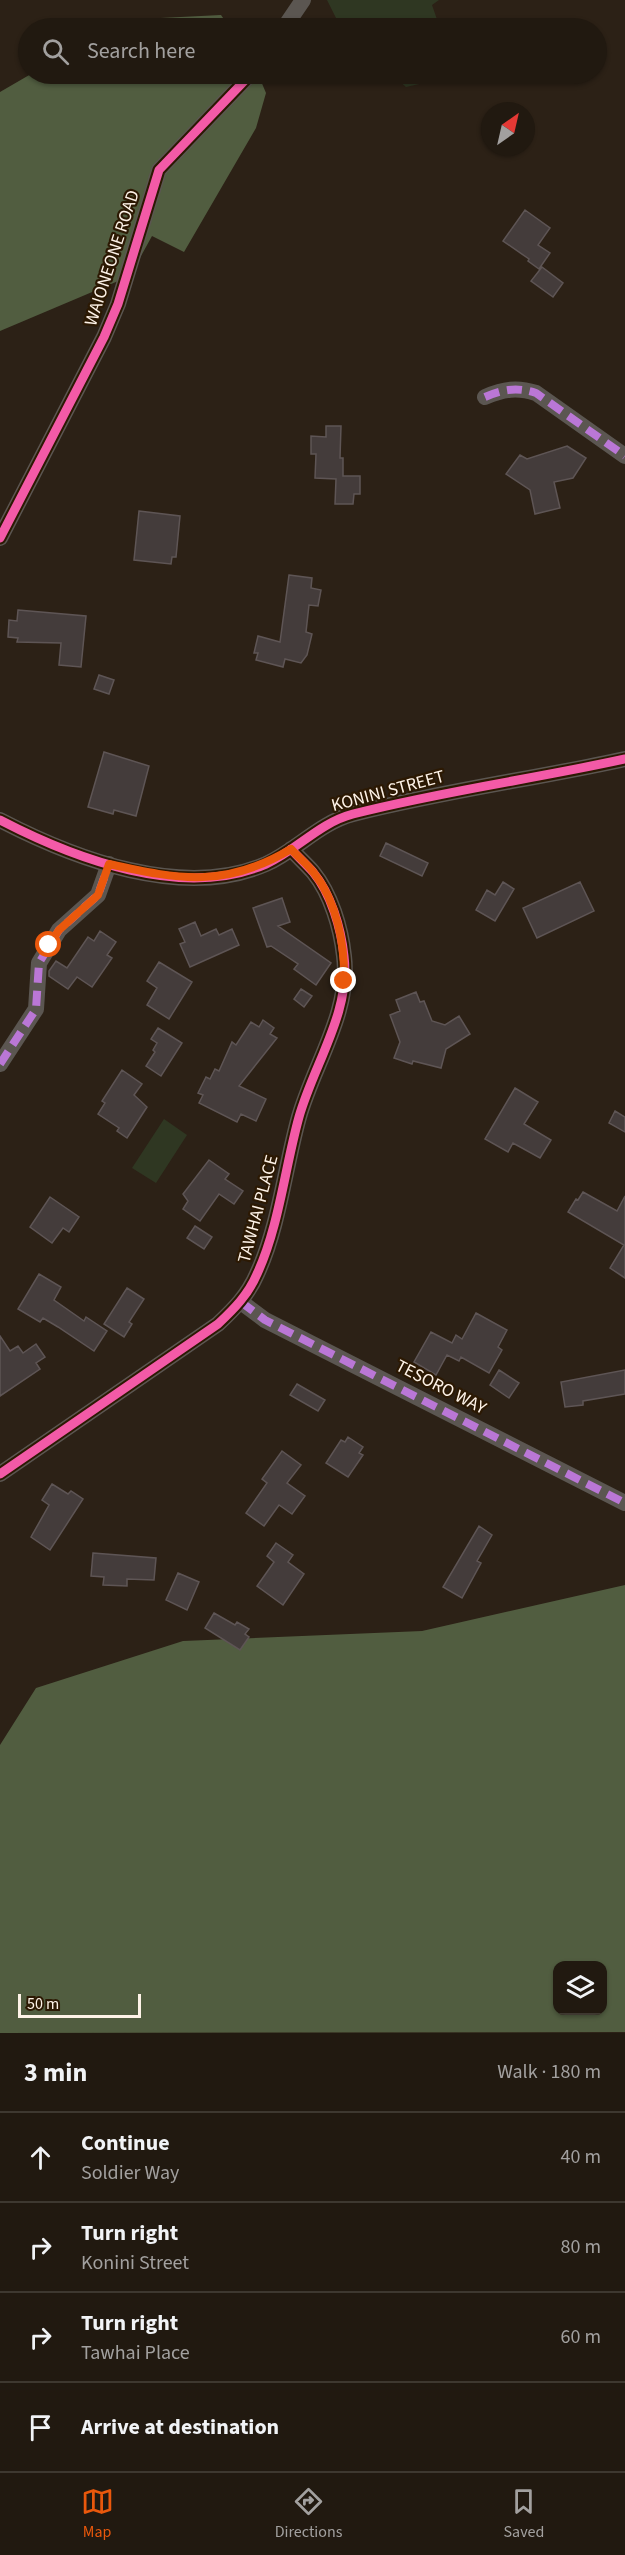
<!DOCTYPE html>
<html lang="en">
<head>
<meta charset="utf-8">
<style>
	:root { --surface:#211910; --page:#2d261e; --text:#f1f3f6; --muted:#a2a09f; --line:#3e3830; --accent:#ea580c }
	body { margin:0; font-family:"Source Sans 3",sans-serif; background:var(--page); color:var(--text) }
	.controls { position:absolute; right:18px; bottom:18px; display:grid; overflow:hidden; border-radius:12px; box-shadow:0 2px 4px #0004 }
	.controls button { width:54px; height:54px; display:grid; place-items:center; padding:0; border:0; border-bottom:2px solid var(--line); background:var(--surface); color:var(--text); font:30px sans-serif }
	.compass { position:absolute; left:481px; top:102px; width:54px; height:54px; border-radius:50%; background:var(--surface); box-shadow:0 2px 4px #0004; rotate:34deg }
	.scale { position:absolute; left:18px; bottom:15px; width:123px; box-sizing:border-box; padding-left:6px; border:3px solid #fef3e8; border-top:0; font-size:16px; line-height:21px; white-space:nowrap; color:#fef3e8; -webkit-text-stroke:4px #2c1903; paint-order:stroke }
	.stop { position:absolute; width:18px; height:18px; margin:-14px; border:4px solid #ea580c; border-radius:50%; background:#fff }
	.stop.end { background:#ea580c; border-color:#fff; box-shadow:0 2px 6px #0008 }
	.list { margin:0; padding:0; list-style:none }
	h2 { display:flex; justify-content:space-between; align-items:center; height:78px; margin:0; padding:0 24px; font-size:26px }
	h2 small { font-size:20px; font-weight:400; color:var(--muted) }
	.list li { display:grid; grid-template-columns:39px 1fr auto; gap:18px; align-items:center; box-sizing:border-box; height:90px; padding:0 24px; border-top:2px solid var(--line) }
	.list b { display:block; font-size:22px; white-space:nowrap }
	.list p { margin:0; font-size:20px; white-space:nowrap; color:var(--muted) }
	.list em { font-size:20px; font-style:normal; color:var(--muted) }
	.icon { flex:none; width:33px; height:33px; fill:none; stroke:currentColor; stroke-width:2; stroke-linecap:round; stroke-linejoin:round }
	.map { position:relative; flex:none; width:625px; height:2033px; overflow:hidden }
	.search { position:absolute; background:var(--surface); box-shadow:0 2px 4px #0004; left:18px; right:18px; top:18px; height:66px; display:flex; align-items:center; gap:15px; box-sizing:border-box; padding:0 21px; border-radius:33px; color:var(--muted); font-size:22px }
	.sheet { height:438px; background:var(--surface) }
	nav { display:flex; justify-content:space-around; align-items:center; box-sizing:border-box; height:84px; border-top:2px solid var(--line); background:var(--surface); font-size:16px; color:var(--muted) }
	nav a { display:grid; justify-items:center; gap:3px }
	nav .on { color:var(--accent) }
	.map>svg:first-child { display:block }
</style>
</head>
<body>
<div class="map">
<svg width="625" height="2033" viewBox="0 0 625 2033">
	<rect width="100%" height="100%" fill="#2c2116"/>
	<path fill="#2f3722" d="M327,0H439L432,5L440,28H341Z
		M391,74H439L437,80L406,87Z
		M164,1119L187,1135L156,1183L132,1168Z"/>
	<path fill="#515d40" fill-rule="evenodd" d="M221,15L230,28H105L120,20Z
		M31,74H258L266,93L256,128L184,252L152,236L130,276L0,331V92Z
		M625,1585V2032L0,2033V1745L36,1688L183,1641L422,1631ZM558,1966H602V2010H558Z"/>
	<path fill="#443c3b" stroke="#5e5555" stroke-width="1.5" d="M525,210L550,228L538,245L550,253L539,269L528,261L529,259L503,241Z
		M542,267L563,283L553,297L531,281Z
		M326,426H341L340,458H343V476H360V494H354L353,504H335L336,479L315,478L316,454H311V436L326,437Z
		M567,446L586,458L573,478L554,482L560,508L535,514L530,490L506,474L520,455L527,459Z
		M139,511L180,516L176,557H172L171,564L134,560Z
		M289,575L312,578L311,588L321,590L318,606L309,605L306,632L312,634L307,655L301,663L285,659L283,667L256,660L258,653H254L258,636L280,642Z
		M18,610L86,616L81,667L59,665L61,643L17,642L18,638L8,637L9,620L17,621Z
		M99,675L114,680L109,694L94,689Z
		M104,752L149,766L136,816L114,810L113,814L88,807Z
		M386,843L428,863L422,876L380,856Z
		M503,882L514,889L495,921L476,910L487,890L495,895Z
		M580,882L594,911L537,938L523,908Z
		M282,898L290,922L278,926L331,963L316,985L294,969L298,964L271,946L267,947L253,908Z
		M195,922L201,936L216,929L219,935L232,929L239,945L190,967L180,944L185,942L179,929Z
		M100,931L116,942L107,955L112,958L92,987L77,977L68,989L49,976V971L56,961L67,968L88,937L94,941Z
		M159,962L192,982L169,1019L147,1005L157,988L147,981Z
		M301,989L312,996L304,1007L294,999Z
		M416,992L420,1002L424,1001L432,1021L445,1025L459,1016L470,1034L446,1049L441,1068L413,1061L412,1064L394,1058L400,1042L390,1015L400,1011L396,1000Z
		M263,1020L274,1028L270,1034L277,1038L239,1086L266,1099L256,1121L241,1114L237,1122L199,1103L203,1095L198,1093L206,1077L210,1079L215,1069L219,1071L232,1042L236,1045L251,1022L259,1027Z
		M158,1028L182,1043L161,1076L146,1066L155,1052L153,1050L157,1043L151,1039Z
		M122,1070L142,1084L134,1095L147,1107L127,1138L117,1131L119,1128L98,1114L105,1103L102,1101Z
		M515,1088L538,1102L524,1124L551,1140L540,1158L513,1143L508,1152L485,1139Z
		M615,1111L625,1117V1132L609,1123Z
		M209,1160L229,1174L225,1179L243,1191L234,1204L219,1194L200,1221L183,1209L188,1201L183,1194Z
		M583,1192L617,1211L625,1196V1278L610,1268L624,1245L568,1212L576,1199L578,1200Z
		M50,1197L79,1217L69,1232L63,1228L52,1243L30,1227Z
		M195,1226L212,1237L204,1249L187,1238Z
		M39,1274L61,1287L54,1300L84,1321L86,1317L107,1331L94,1351L58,1327L43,1318L40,1322L18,1309Z
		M127,1288L144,1299L129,1322L132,1324L124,1337L104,1324Z
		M476,1313L507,1330L498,1347L502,1350L489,1373L461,1357L459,1361L447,1355L436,1375L414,1362L431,1332L452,1343L456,1335L462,1339Z
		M0,1336L10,1351L18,1346L23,1353L36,1344L45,1357L36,1363L40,1369L0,1396Z
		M499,1370L519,1383L509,1398L490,1385Z
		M625,1370V1394L583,1401V1405L565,1407L561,1382Z
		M297,1384L325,1400L318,1411L290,1395Z
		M348,1437L363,1447L359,1453L363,1455L348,1477L326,1463L341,1440L345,1442Z
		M282,1451L301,1465L287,1483L305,1496L292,1514L279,1505L264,1526L246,1513L267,1483L262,1479Z
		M52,1484L68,1494L71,1491L83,1499L50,1550L31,1537L49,1505L42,1500Z
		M479,1526L492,1535L477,1561L481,1563L462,1598L443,1587Z
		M276,1543L293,1555L288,1562L304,1574L283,1605L257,1586L274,1562L267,1556Z
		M93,1553L156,1558L154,1580L127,1579V1586L103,1585L104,1577L91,1576Z
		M178,1573L199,1582L187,1610L166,1600Z
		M214,1613L235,1625L237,1622L249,1629L245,1634L249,1637L240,1650L205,1628Z"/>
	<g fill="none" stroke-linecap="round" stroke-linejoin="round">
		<path stroke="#5b5651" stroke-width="16" d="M284,28L303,0
			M485,397C504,389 517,387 536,393L625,456
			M0,538L104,337L118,304L159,170L251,74
			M0,820C75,859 183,900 266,864C297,850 319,823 353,814C443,791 534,779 625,759
			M0,1064L36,1009L39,963L59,930L98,895L109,864
			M241,1302L265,1320L625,1503
			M0,1474L218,1324C234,1309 248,1295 257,1274C279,1227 285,1167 299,1117C314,1064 351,1012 344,956C341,928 331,894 313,872C306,864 298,857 291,849"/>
		<path stroke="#ba77d6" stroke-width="8" stroke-dasharray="15 8" stroke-linecap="butt" d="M485,397C504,389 517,387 536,393L625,456
			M0,1064L36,1009L39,963L59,930L98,895L109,864
			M241,1302L265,1320L625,1503"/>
		<defs>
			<path id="cycleway" d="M0,538L104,337L118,304L159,170L251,74
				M0,820C75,859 183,900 266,864C297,850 319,823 353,814C443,791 534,779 625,759
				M0,1474L218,1324C234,1309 248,1295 257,1274C279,1227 285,1167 299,1117C314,1064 351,1012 344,956C341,928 331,894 313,872C306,864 298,857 291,849"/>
		</defs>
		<use href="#cycleway" stroke="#2c1903" stroke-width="13"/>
		<use href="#cycleway" stroke="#f35aa7" stroke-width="9"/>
	</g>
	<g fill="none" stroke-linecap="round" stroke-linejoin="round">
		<path stroke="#ea580c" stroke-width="8" d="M49,945L59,930L98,895L109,864C180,880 226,888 291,849C298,857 307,864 314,873C337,902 345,945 344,981"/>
	</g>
	<g text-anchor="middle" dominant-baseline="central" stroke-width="4.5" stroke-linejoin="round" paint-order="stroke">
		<g font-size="18" fill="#fef3e8" stroke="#2c1903">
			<text transform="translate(112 258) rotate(-72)">WAIONEONE ROAD</text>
			<text transform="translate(388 791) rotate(-15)">KONINI STREET</text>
			<text transform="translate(258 1209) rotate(-75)">TAWHAI PLACE</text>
			<text transform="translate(441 1387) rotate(27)">TESORO WAY</text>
		</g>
	</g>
</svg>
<div class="controls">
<button><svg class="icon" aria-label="layers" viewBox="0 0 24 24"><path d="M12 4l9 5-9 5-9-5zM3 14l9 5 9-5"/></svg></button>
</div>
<svg class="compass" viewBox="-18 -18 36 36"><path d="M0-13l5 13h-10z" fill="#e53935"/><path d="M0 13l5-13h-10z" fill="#a2a09f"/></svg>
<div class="scale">50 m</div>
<div class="stop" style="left:49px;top:945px"></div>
<div class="stop end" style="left:344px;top:981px"></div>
<div class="search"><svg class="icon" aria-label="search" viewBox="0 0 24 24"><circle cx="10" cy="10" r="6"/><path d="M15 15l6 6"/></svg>Search here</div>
</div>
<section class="sheet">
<h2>3 min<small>Walk · 180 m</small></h2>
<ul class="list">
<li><svg class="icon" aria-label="ahead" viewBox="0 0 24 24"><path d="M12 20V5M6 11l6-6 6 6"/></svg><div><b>Continue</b><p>Soldier Way</p></div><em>40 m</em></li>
<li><svg class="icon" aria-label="right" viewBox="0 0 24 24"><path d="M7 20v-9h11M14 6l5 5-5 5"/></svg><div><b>Turn right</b><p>Konini Street</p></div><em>80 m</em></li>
<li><svg class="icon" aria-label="right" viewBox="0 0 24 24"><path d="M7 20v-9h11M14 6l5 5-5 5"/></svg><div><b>Turn right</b><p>Tawhai Place</p></div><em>60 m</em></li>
<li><svg class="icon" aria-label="arrive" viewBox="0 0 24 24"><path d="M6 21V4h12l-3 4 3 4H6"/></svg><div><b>Arrive at destination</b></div></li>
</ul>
</section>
<nav>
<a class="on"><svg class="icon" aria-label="map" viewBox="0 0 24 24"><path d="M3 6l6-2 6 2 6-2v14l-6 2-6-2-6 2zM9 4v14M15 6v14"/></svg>Map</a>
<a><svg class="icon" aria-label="directions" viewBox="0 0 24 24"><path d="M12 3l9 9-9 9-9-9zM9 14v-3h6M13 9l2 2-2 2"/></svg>Directions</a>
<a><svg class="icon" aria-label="saved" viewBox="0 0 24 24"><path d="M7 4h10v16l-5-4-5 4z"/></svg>Saved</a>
</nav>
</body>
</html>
